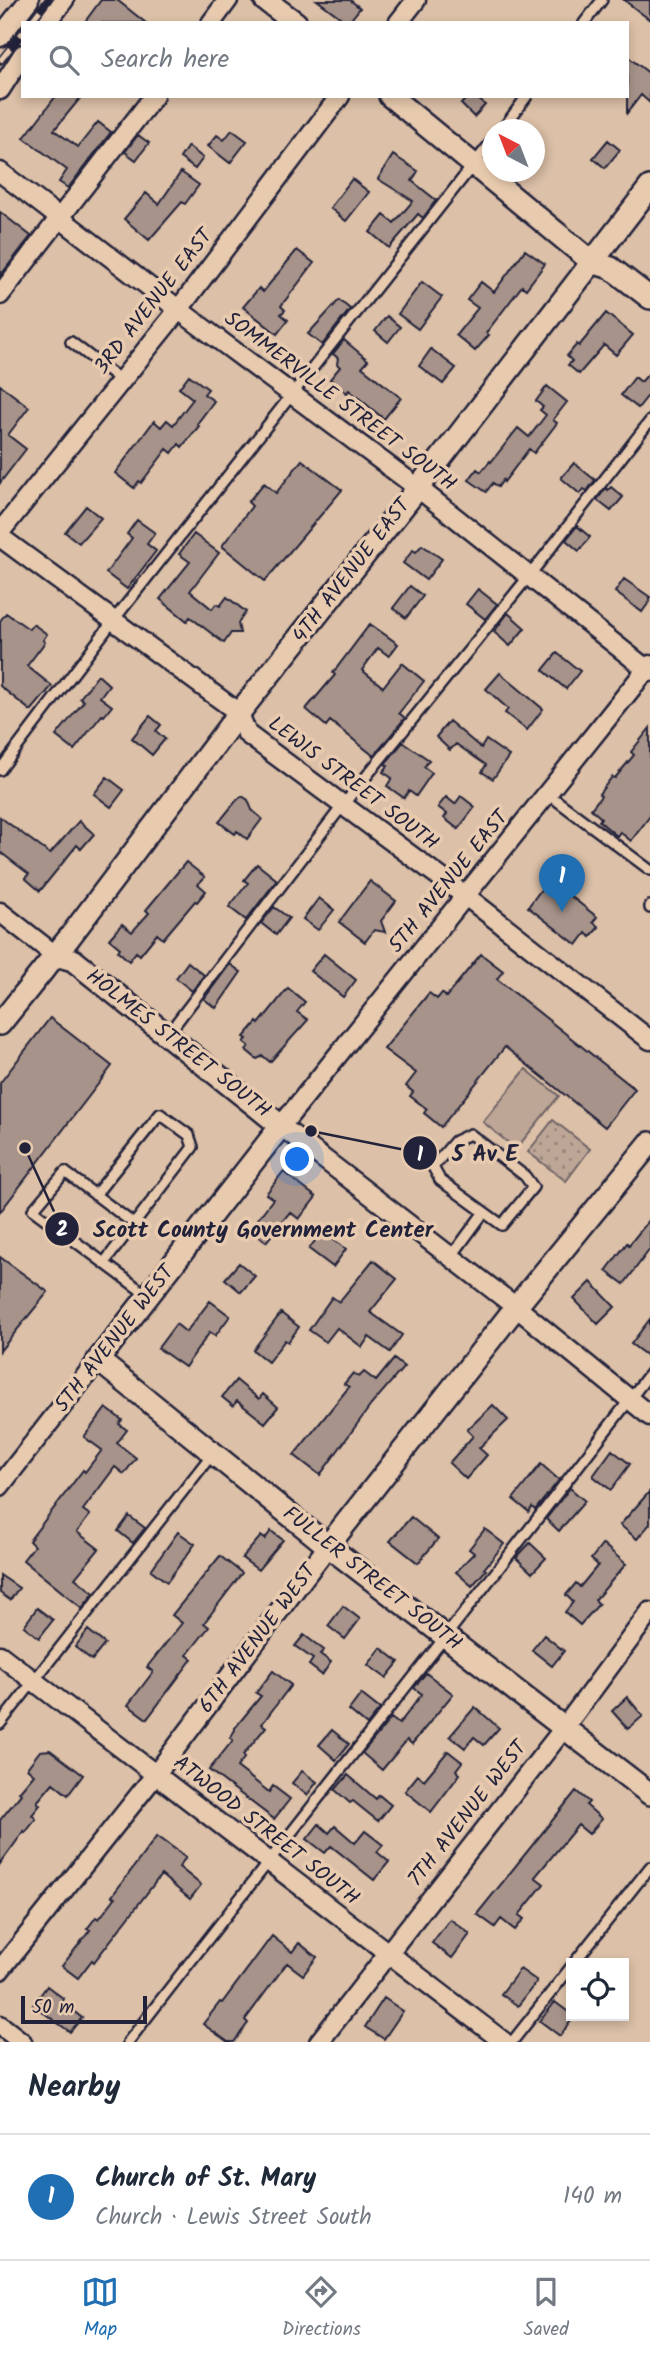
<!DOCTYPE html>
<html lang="en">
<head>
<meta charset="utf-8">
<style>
	:root { --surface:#fff; --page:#f6f6f7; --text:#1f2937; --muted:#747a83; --line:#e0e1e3; --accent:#1f6fb2 }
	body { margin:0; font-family:Kalam,sans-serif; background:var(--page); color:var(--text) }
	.controls { position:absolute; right:21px; bottom:21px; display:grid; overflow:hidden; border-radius:0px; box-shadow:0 4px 10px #0003 }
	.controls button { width:63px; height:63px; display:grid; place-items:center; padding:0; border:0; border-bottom:2px solid var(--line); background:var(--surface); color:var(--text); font:35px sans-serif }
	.compass { position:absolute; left:482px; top:119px; width:63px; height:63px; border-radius:50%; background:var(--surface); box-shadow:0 4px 10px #0003; rotate:318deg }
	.scale { position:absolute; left:21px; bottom:18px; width:126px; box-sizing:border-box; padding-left:7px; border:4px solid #22223b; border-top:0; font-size:19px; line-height:24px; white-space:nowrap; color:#22223b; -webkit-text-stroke:5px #e8caae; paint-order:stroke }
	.you { position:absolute; left:298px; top:1160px; width:24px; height:24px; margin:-18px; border:5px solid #fff; border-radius:50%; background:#1a73e8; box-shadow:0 0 0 10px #1a73e833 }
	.badge { display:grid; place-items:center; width:46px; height:46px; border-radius:50%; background:var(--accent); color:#fff; font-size:23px; font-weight:700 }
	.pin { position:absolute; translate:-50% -58px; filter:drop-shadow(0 2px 4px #0008) }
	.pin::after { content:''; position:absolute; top:37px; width:24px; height:21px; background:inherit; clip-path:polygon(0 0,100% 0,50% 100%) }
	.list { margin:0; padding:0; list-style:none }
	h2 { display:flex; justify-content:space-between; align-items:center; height:91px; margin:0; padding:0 28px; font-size:30px }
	h2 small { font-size:23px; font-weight:400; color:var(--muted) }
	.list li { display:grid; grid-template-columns:46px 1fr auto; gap:21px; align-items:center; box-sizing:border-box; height:126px; padding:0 28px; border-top:2px solid var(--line) }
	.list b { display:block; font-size:26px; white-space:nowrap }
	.list p { margin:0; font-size:23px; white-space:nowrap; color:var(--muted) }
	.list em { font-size:23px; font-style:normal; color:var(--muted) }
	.icon { flex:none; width:38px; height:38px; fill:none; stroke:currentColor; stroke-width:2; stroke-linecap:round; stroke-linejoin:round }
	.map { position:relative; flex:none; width:650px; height:2042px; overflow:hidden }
	.search { position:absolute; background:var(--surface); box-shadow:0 4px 10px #0003; left:21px; right:21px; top:21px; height:77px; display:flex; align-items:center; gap:18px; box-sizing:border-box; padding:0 24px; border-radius:0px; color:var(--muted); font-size:26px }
	.sheet { height:217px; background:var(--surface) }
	nav { display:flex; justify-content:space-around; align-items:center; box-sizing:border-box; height:98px; border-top:2px solid var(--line); background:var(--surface); font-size:19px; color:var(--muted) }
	nav a { display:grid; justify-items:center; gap:4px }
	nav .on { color:var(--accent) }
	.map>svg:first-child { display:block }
</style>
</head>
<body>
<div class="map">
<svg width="650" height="2042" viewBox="0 0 650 2042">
	<defs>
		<pattern id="grass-dots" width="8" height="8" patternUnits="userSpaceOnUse" patternTransform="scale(1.75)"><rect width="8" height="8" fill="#bda695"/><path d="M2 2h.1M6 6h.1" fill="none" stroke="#99877b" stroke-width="1.8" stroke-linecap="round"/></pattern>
	</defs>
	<rect width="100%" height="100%" fill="#dcc0a7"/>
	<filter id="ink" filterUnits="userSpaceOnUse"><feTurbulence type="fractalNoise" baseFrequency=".0143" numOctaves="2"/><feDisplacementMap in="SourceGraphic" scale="14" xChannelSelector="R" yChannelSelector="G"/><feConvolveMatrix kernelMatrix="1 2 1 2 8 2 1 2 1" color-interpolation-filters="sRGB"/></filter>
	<g filter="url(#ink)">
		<path fill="url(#grass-dots)" stroke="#706468" stroke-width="2" d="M553,1120L590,1149L566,1181L528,1152Z"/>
		<path fill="#bda695" stroke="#706468" stroke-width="2" d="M526,1069L559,1096L516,1149L483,1122Z"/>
		<path fill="#a79389" stroke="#22223b" stroke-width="2" d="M101,0H117L146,23H84Z
			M317,0H350L360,8L348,23Z
			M624,0H650V20Z
			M627,56L650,74V103L641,95L627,113Z
			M56,96H82L54,130L78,147L98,122L111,132L68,188L59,182L67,170L24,138Z
			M469,96H475L485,105L474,117L461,104Z
			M232,130L247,141L230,163L208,146L217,135L224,140Z
			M138,135L149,143L136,160L125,152Z
			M608,140L620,150L605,168L593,158Z
			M188,146L203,158L195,169L180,158Z
			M393,155L418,171L412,181L436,200L423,218L418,214L389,248L370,232L384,215L394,223L413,201L378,179Z
			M181,172L199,185L185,204L182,202L149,240L124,219L146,193L159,204Z
			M352,179L369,192L346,221L330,208Z
			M0,212L31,236L0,276Z
			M297,250L314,263L281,306L285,310L281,314L288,320L277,334L243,307L259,288L263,292Z
			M525,250L545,264L526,289L522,286L486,333L489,335L475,351L456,335L478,308L467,300L481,282L494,292Z
			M422,282L442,297L418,329L398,314Z
			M339,300L350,309L322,345L308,334Z
			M606,313L633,335L616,355L604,345L579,374L568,365L572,361L567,356L577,344L579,346Z
			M387,316L400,327L388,342L375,331Z
			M344,340L368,360L362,367L401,398L384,419L349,390L347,393L330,379L340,367L337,364L338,358L333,354Z
			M431,349L456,368L443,384L419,366Z
			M650,372V393L638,408L621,395L635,377L641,382Z
			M189,375L208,389L204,394L214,401L197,424L199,426L182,447L179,444L172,453L167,449L141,483L139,481L134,488L115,473L154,421L161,427L167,420L173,425L193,399L179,388Z
			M0,385L29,407L8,435L26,449L0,483Z
			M547,386L567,402L553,420L557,423L534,453L529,449L504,482L503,480L498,487L493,483L486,492L469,480L477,469L481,472L490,461L491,462L518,428L529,437L546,415L540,410L543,407L536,401Z
			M302,460L342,490L265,581L222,546L252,506L248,502L264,483L276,493Z
			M574,463L595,480L587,491L584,489L580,494L561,478Z
			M611,487L623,497L611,511L597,500L606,488L608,490Z
			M86,506L101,518L79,543L65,532Z
			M137,520L155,533L147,544L156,551L127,589L106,573L132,538L127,534Z
			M577,526L590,537L579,551L566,540Z
			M194,534L219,553L190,591L212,609L216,604L220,606L227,597L246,612L238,623L240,633H231L224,643L190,617L187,621L160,599L190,562L179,554Z
			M422,545L442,559L426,580L403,563L413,550L416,552Z
			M624,579L650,597V601L642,612L615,592Z
			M410,586L423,596L406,618L393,608Z
			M478,589L497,604L485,619L466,604Z
			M6,613L29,629L33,624L47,634L43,640L45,642L27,666L52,686L31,711L0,686V621Z
			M508,613L525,628L510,646L494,632Z
			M370,624L398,644L389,656L378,648L362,670L383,687L402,663L424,681L399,713L405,718L374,756L330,721L326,726L306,709L335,675L333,673Z
			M557,653L580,671L566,689L543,670Z
			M500,673L543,709L527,730L505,713L508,709L486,689Z
			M98,675L109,685L100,697L112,706L104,716L102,715L74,750L56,736L84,701L80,698Z
			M150,716L161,725L156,731L165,739L152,755L132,738Z
			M449,721L481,748L486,740L509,756L493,779L482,772L486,765L456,744L450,750L436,737Z
			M650,728V816L631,841L620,832L617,836L599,821L601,818L591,809L601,796L599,794L612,777L615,778L634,755L631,752Z
			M403,742L429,760L424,767L432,773L416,796L409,791L404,798L387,786L392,778L383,772L388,766L385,764Z
			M107,777L124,790L111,807L94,794Z
			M242,796L248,800L252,810L262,819L247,839L237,831L235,834L219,822L236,801Z
			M461,796L475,807L458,829L444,818L447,814L438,807L446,797L455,804Z
			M0,817L50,854L79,821L94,834L81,849L77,845L40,891L25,878L29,874L0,852Z
			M186,862L205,877L198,884L206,891L197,902L195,901L163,939L157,934L140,955L136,952L129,961L118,951L120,948L109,939L122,924L132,932L149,913L146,910Z
			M257,864L277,880L246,920L229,907L248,883L244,880Z
			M549,879L597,917L593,922L599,927L590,937L586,933L577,945L528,907Z
			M370,881L396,901L381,921L385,932L374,930L365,942L339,922Z
			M319,898L334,910L318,930L303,919Z
			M274,907L289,918L276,935L261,923Z
			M324,954L356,980L343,997L310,971Z
			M481,954L503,971L497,979L635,1089L605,1127L505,1047L441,1127L424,1113L427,1109L410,1096L413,1092L406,1086L416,1073L384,1049L429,993L437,999L442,993L446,997Z
			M188,962L204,975L192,991L176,978Z
			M230,964L241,972L216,1008L204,999Z
			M288,988L305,1002L297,1012L308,1020L270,1062L263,1056L257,1059L246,1050L249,1046L244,1042L247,1039L244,1037L257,1022L259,1024Z
			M50,1018L112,1066L0,1212V1083Z
			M283,1172L316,1197L299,1219L290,1212L266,1242L250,1229L273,1199L266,1194Z
			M650,1219V1249L624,1284L606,1271L627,1243L629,1245Z
			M322,1231L346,1249L333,1267L309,1249Z
			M0,1257L48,1292L0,1351Z
			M373,1260L397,1279L370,1312L402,1335L390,1352L369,1337L362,1347L337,1328L326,1342L309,1330L332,1297L339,1302Z
			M239,1263L255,1276L241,1292L225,1279Z
			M591,1282L615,1307L598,1324L574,1299Z
			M210,1301L230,1316L215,1336L210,1332L185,1367L158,1348L176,1324L186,1332Z
			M281,1313L299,1327L288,1342L285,1340L268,1362L253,1350Z
			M650,1319V1358L631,1344Z
			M394,1359L404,1367L371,1405L320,1475L294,1455L349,1387L344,1384L353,1373L359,1377L364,1372L376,1381Z
			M236,1380L259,1399L263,1394L278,1407L265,1423L237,1401L233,1406L222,1397Z
			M493,1405L508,1420L479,1448L487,1455L466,1479L449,1463L473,1436L467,1430Z
			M106,1408L122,1420L119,1424L127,1430L117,1443L136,1458L124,1474L115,1467L83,1510L90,1515L77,1532L99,1549L75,1578L94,1593L82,1608L23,1560L34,1546L29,1541L83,1470L85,1472L102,1450L84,1437Z
			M612,1450L630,1464L611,1490L593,1476Z
			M541,1464L559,1480L535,1510L532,1507L529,1512L513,1499Z
			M570,1488L585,1501L559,1531L546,1519Z
			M650,1491V1524L637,1539L620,1525Z
			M129,1516L145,1528L133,1543L118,1531Z
			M411,1517L438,1539L418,1563L390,1541Z
			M485,1529L504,1544L484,1569L486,1570L472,1586L456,1572L474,1553L469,1549Z
			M271,1531L283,1540L258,1570L242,1558L261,1536L265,1539Z
			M178,1532L195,1544L167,1582L151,1570Z
			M530,1543L546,1558L532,1573L516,1558Z
			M603,1544L626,1564L595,1600L599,1604L580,1625L565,1612L573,1602L566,1595L576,1583L580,1587L598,1565L591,1559Z
			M220,1556L242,1573L204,1623L209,1627L187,1655L192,1659L147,1719L128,1705L153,1672L147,1667L182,1623L172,1615Z
			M0,1575L19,1588L10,1600L0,1593Z
			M343,1606L360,1619L345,1639L328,1626Z
			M37,1608L53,1620L39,1638L24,1626Z
			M88,1630L105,1644L92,1660L75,1647Z
			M304,1635L324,1650L320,1654L331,1662L322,1675L309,1665L313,1659L295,1646Z
			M544,1635L564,1651L552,1666L532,1650Z
			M381,1648L399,1662L386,1678L368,1665Z
			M273,1671L291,1685L262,1724L266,1727L243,1755L245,1757L237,1767L269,1792L273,1786L290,1799L274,1819L209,1770L233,1740L230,1738L235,1730L234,1729L261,1696L256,1693Z
			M426,1673L453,1694L412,1744L407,1740L382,1770L362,1753L391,1718L399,1724L422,1694L414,1688Z
			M361,1694L380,1709L367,1725L349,1710Z
			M627,1697L643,1716L628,1729L612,1711Z
			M475,1707L499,1728L484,1745L474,1737L465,1748L450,1736Z
			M332,1730L349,1744L336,1760L319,1745Z
			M50,1750L83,1775L68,1795L53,1783L37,1802L40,1805L32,1815L36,1819L25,1833L24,1831L0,1864V1820L21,1794L19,1792L34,1774L27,1768L40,1751Z
			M448,1751L462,1762L456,1770L460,1774L431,1812L405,1791L418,1775L424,1780Z
			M302,1771L317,1782L307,1795L292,1783Z
			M348,1775L376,1799L379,1795L391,1805L378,1821L353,1801L350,1803L335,1790Z
			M576,1791L589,1802L586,1805L602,1819L589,1834L578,1825L535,1877L544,1884L519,1915L524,1919L515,1930L501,1919L495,1927L477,1914Z
			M319,1824L329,1833L335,1826L355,1843L365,1831L383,1845L377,1852L389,1862L374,1880L331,1846L325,1853L307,1839Z
			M157,1836L186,1857L179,1867L201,1885L190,1899L161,1875L94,1962L92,1960L78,1978L62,1966L90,1930L87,1929L96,1917L99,1919L115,1898L112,1896Z
			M450,1919L470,1934L452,1958L432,1943Z
			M272,1936L292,1952L299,1943L317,1957L303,1975L287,1963L245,2020L248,2023L234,2042H228L203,2024L220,2002L222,2003Z
			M520,1969L537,1981L518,2006L501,1994Z
			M47,1986L64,1999L62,2002L82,2018L70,2032L33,2005Z
			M384,1998L403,2011L384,2039L365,2027Z
			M555,2002L571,2014V2021L560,2036L540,2021Z"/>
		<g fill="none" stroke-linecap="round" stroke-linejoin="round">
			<defs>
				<path id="service" d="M584,23L602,0
					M502,130L527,96
					M71,342L122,381
					M0,770L113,621L492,141
					M548,794L650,870
					M650,906V908
					M167,1035L343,805L529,576L650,421
					M95,1195L160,1114L189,1135L193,1147L134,1224L65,1172L33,1210L147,1295
					M451,1257L484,1212L502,1225L533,1187L525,1176L470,1134L455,1141L433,1167L440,1180L484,1212
					M104,1263L134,1224
					M0,1724L213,1453
					M574,1963L650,1867
					M128,2042C301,1818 478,1598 650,1373
					M512,2042L571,1967"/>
				<path id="minor" d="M47,23L64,0
					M211,23L228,0
					M398,23L416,0
					M0,37L29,0
					M0,90L23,54
					M0,172L191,319L418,488L650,672
					M0,295L154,96
					M0,532L179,309L340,96
					M0,537L239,713L247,734L467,897L650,1040
					M650,665L281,1126L516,1307L650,1416
					M0,912L55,955
					M0,1486L98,1360
					M0,1655L504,2042
					M0,1970L156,1774L328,1546
					M0,2025L22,2042
					M319,2042L564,1728L650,1612"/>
				<path id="tertiary" d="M265,0L296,23
					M390,96L592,262L611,268L650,298
					M55,955L73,960L281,1126L98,1360L328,1546L650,1794
					M0,1024L69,938L239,713L418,488L650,187
					M328,1546L516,1307L650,1143"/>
			</defs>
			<use href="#service" stroke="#22223b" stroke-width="14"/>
			<use href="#minor" stroke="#22223b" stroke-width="23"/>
			<use href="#tertiary" stroke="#22223b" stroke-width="26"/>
			<use href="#service" stroke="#e8caae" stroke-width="9"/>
			<use href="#minor" stroke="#e8caae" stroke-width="18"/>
			<use href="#tertiary" stroke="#e8caae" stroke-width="21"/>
			<defs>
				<path id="rail" d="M30,23L48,0
					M0,61L23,32"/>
			</defs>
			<use href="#rail" stroke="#22223b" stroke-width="8"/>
			<use href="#rail" stroke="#e8caae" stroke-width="5" stroke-dasharray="16" stroke-linecap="butt"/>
		</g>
	</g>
	<g text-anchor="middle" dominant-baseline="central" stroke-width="7" stroke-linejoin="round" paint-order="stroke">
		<g font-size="21" fill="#22223b" stroke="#e8caae">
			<text transform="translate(154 302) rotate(-52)">3RD AVENUE EAST</text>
			<text transform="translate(340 402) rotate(37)">SOMMERVILLE STREET SOUTH</text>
			<text transform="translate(352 571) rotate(-52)">4TH AVENUE EAST</text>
			<text transform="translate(353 784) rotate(37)">LEWIS STREET SOUTH</text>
			<text transform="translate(449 882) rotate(-51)">5TH AVENUE EAST</text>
			<text transform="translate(178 1044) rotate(38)">HOLMES STREET SOUTH</text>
			<text transform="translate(115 1339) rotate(-52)">5TH AVENUE WEST</text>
			<text transform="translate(372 1579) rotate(38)">FULLER STREET SOUTH</text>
			<text transform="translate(258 1639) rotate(-53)">6TH AVENUE WEST</text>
			<text transform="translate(468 1814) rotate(-52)">7TH AVENUE WEST</text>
			<text transform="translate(266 1831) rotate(38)">ATWOOD STREET SOUTH</text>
		</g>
	</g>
	<path fill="none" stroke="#22223b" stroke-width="2.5" d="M311 1131L420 1153M25 1148L62 1229"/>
	<g fill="#22223b" stroke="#e8caae" stroke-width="2.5">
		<circle cx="311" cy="1131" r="7"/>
		<circle cx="25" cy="1148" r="7"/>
		<circle cx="420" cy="1153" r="18"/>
		<circle cx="62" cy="1229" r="18"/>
	</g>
	<g font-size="21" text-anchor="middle" font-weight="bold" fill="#fff">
		<text x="420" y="1161">1</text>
		<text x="62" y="1236">2</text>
	</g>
	<g font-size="23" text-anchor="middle" font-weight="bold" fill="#22223b" stroke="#e8caae" stroke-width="7" stroke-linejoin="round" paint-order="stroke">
		<text x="485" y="1161">5 Av E</text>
		<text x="263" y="1237">Scott County Government Center</text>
	</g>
</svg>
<div class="controls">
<button><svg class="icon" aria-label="locate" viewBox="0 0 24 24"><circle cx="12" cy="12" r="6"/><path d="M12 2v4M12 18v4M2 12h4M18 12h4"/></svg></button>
</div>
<svg class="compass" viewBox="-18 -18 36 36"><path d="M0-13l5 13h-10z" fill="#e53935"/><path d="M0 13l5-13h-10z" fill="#747a83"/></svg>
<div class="scale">50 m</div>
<div class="you"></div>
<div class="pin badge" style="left:562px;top:912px">1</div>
<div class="search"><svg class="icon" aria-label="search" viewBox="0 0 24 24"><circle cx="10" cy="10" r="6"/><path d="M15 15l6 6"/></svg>Search here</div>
</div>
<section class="sheet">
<h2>Nearby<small></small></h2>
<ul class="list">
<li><span class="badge">1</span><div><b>Church of St. Mary</b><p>Church · Lewis Street South</p></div><em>140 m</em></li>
</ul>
</section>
<nav>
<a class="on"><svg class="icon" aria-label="map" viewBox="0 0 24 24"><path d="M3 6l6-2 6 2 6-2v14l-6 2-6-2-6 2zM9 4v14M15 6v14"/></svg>Map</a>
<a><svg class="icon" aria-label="directions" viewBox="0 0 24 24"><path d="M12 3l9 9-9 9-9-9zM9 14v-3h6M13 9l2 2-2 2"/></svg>Directions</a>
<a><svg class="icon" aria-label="saved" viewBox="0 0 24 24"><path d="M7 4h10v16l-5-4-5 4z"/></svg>Saved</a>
</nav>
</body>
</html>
